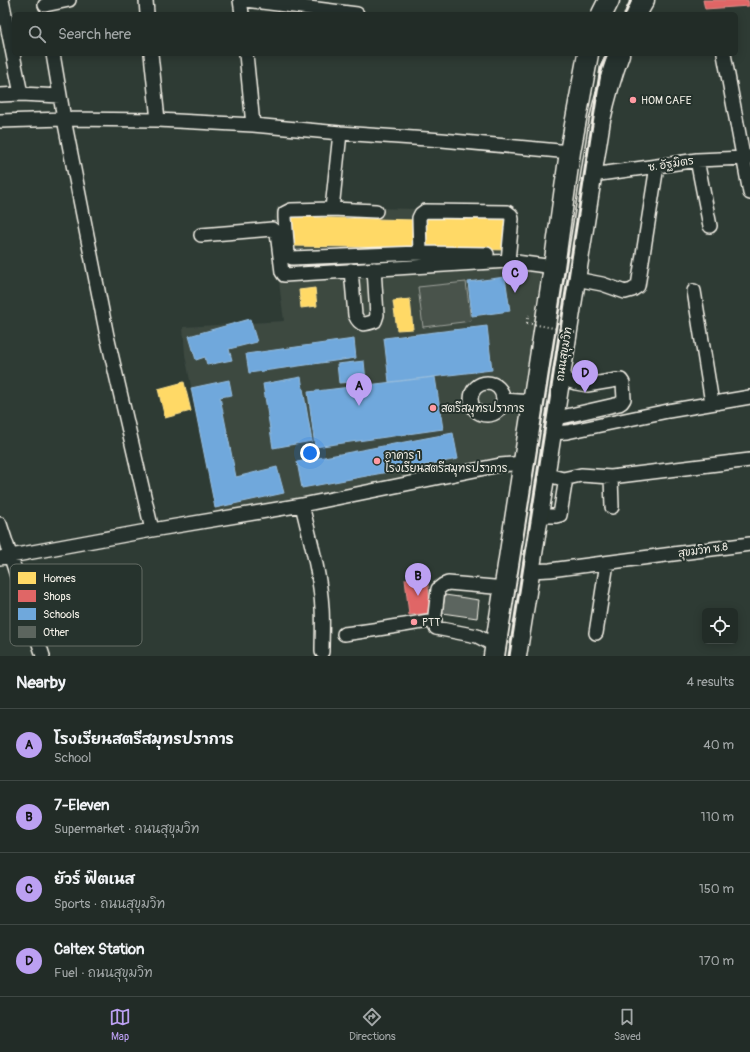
<!DOCTYPE html>
<html lang="en">
<head>
<meta charset="utf-8">
<style>
	:root { --surface:#222c27; --page:#2e3833; --text:#f1f3f6; --muted:#a2a7a7; --line:#3f4844; --accent:#bca0f2 }
	body { margin:0; font-family:Pangolin,"Playpen Sans Thai",sans-serif; background:var(--page); color:var(--text) }
	.controls { position:absolute; right:12px; bottom:12px; display:grid; overflow:hidden; border-radius:6px; box-shadow:0 2px 10px #0003 }
	.controls button { width:36px; height:36px; display:grid; place-items:center; padding:0; border:0; border-bottom:1px solid var(--line); background:var(--surface); color:var(--text); font:20px sans-serif }
	.you { position:absolute; left:310px; top:453px; width:14px; height:14px; margin:-10px; border:3px solid #fff; border-radius:50%; background:#1a73e8; box-shadow:0 0 0 6px #1a73e833 }
	.badge { display:grid; place-items:center; width:26px; height:26px; border-radius:50%; background:var(--accent); color:#111; font-size:13px; font-weight:700 }
	.pin { position:absolute; translate:-50% -33px; filter:drop-shadow(0 1px 2px #0008) }
	.pin::after { content:''; position:absolute; top:21px; width:14px; height:12px; background:inherit; clip-path:polygon(0 0,100% 0,50% 100%) }
	.list { margin:0; padding:0; list-style:none }
	h2 { display:flex; justify-content:space-between; align-items:center; height:52px; margin:0; padding:0 16px; font-size:17px }
	h2 small { font-size:13px; font-weight:400; color:var(--muted) }
	.list li { display:grid; grid-template-columns:26px 1fr auto; gap:12px; align-items:center; box-sizing:border-box; height:72px; padding:0 16px; border-top:1px solid var(--line) }
	.list b { display:block; font-size:15px; white-space:nowrap }
	.list p { margin:0; font-size:13px; white-space:nowrap; color:var(--muted) }
	.list em { font-size:13px; font-style:normal; color:var(--muted) }
	.icon { flex:none; width:22px; height:22px; fill:none; stroke:currentColor; stroke-width:2; stroke-linecap:round; stroke-linejoin:round }
	.map { position:relative; flex:none; width:750px; height:656px; overflow:hidden }
	.search { position:absolute; background:var(--surface); box-shadow:0 2px 10px #0003; left:12px; right:12px; top:12px; height:44px; display:flex; align-items:center; gap:10px; box-sizing:border-box; padding:0 14px; border-radius:6px; color:var(--muted); font-size:15px }
	.sheet { height:340px; background:var(--surface) }
	nav { display:flex; justify-content:space-around; align-items:center; box-sizing:border-box; height:56px; border-top:1px solid var(--line); background:var(--surface); font-size:11px; color:var(--muted) }
	nav a { display:grid; justify-items:center; gap:2px }
	nav .on { color:var(--accent) }
	.map>svg:first-child { display:block }
</style>
</head>
<body>
<div class="map">
<svg width="750" height="656" viewBox="0 0 750 656">
	<rect width="100%" height="100%" fill="#2e3b34"/>
	<filter id="ink" filterUnits="userSpaceOnUse"><feTurbulence type="fractalNoise" baseFrequency=".025" numOctaves="2"/><feDisplacementMap in="SourceGraphic" scale="8" xChannelSelector="R" yChannelSelector="G"/><feConvolveMatrix kernelMatrix="1 2 1 2 8 2 1 2 1" color-interpolation-filters="sRGB"/></filter>
	<g filter="url(#ink)">
		<path fill="#3c4841" d="M277,206L513,211L502,261L541,271L515,458L501,459L216,515L185,355L183,327L284,321L272,229Z"/>
		<path fill="#48524c" stroke="#9ea29a" d="M466,282L471,321L423,327L418,287Z"/>
		<path fill="#ffd966" stroke="#fce08d" d="M291,217L416,220L415,248L291,246Z
			M423,218L507,220L506,250L423,248Z
			M315,288L317,306L301,308L299,290Z
			M410,299L413,329L397,330L393,301Z
			M184,382L191,411L165,418L158,389Z"/>
		<path fill="#e06666" stroke="#e6908d" d="M703,0H748L749,6L705,9Z
			M427,577L431,613L409,615L405,579Z"/>
		<path fill="#6fa8dc" stroke="#97bee0" d="M505,277L510,311L472,316L468,282Z
			M250,319L257,342L229,349L232,360L207,365L205,357L196,360L189,336Z
			M487,326L492,370L389,382L384,338Z
			M354,339L356,358L249,373L246,354Z
			M364,361L366,381L339,383L337,364Z
			M301,377L312,441L273,448L263,384Z
			M435,377L443,429L315,447L308,392Z
			M229,380L232,395L220,397L236,477L277,467L284,493L215,508L191,388Z
			M453,433L458,459L302,488L297,462Z"/>
		<path fill="#5c655e" stroke="#f4f1e8" d="M445,595L479,600L477,618L442,613Z"/>
		<g fill="none" stroke-linecap="round" stroke-linejoin="round">
			<defs>
				<path id="minor" d="M2,0L21,94
					M146,0L147,14
					M240,0L242,14
					M245,0L357,14
					M45,5L69,0
					M53,54L64,119L107,336L152,530
					M151,54L158,120
					M246,54L253,125
					M724,54L750,193
					M0,95L21,94L60,96
					M0,121L64,119L158,120L253,125L340,133L442,140L570,152
					M340,133L332,209L291,210L285,213V218L288,255L290,257L292,258L420,253L487,254
					M697,160L710,226
					M592,175L657,166L697,160L744,158L750,157
					M332,209L376,211
					M201,235L272,229L277,233L282,272L284,275L508,261L554,267
					M420,253L419,218L421,214L425,211L507,212L511,215L512,219L508,261
					M351,270L355,315C360,326 364,325 375,321L377,315L374,269
					M576,279L602,284L625,292L632,290L638,286L657,166
					M694,291L712,403
					M471 399a16 16 0 1 1 32 0a16 16 0 1 1-32 0Z
					M503,400L533,402
					M553,419L619,404L622,402L624,399L623,383L621,380H617L587,385L576,383L560,378
					M551,433L567,432L668,411L750,397
					M544,474L563,479L581,475L611,477L750,460
					M611,477L612,507
					M302,505C310,539 320,573 322,608C323,622 322,637 322,652
					M537,516H556L560,515L565,484L563,479
					M0,524L43,656
					M0,558L152,530L302,505L500,465L524,463
					M529,571L550,570L750,544
					M596,633L607,563
					M344,634C375,630 404,625 435,620
					M496,646L477,636L436,628L434,624L438,589L443,585L448,583L505,588"/>
				<path id="highway" d="M602,14L609,0
					M636,14L644,0
					M494,656L554,267L570,152L588,54
					M516,656L600,120C605,97 611,76 619,54"/>
			</defs>
			<use href="#minor" stroke="#f4f1e8" stroke-width="16"/>
			<use href="#highway" stroke="#f4f1e8" stroke-width="23"/>
			<path stroke="#f4f1e8" stroke-width="2" stroke-dasharray="1 3" stroke-linecap="butt" d="M527,323L529,315"/>
			<use href="#minor" stroke="#26332d" stroke-width="13"/>
			<use href="#highway" stroke="#26332d" stroke-width="20"/>
			<path stroke="#f4f1e8" stroke-width="3" d="M625,14L631,0
				M509,656L601,67L607,54"/>
			<path stroke="#f4f1e8" stroke-width="2" stroke-dasharray="1 3" stroke-linecap="butt" d="M527,323L575,332"/>
		</g>
	</g>
	<g fill="#ff9aa2" stroke="#26332d" stroke-width="1.5">
		<circle cx="633" cy="100" r="4"/>
		<circle cx="433" cy="408" r="4"/>
		<circle cx="377" cy="461" r="4"/>
		<circle cx="414" cy="622" r="4"/>
	</g>
	<g text-anchor="middle" dominant-baseline="central" stroke-width="4" stroke-linejoin="round" paint-order="stroke">
		<g font-size="11" fill="#f4f1e8" stroke="#26332d" text-anchor="start">
			<text x="641" y="100">HOM CAFE</text>
			<text x="441" y="408">สตรีสมุทรปราการ</text>
			<text x="385" y="455">อาคาร 1<tspan x="385" dy="13">โรงเรียนสตรีสมุทรปราการ</tspan></text>
			<text x="422" y="622">PTT</text>
		</g>
		<g font-size="11" fill="#f4f1e8" stroke="#26332d">
			<text transform="translate(671 164) rotate(-9)">ซ. อัฐมิตร</text>
			<text transform="translate(564 354) rotate(-81)">ถนนสุขุมวิท</text>
			<text transform="translate(703 550) rotate(-8)">สุขมวิท ซ.8</text>
		</g>
	</g>
	<rect x="10" y="564" width="132" height="82" rx="6" fill="#26332d" stroke="#646c65" stroke-width="1"/>
	<rect x="18" y="572" width="18" height="12" fill="#ffd966"/>
	<rect x="18" y="590" width="18" height="12" fill="#e06666"/>
	<rect x="18" y="608" width="18" height="12" fill="#6fa8dc"/>
	<rect x="18" y="626" width="18" height="12" fill="#5c655e"/>
	<g font-size="11" fill="#f4f1e8">
		<text x="43" y="582">Homes</text>
		<text x="43" y="600">Shops</text>
		<text x="43" y="618">Schools</text>
		<text x="43" y="636">Other</text>
	</g>
</svg>
<div class="controls">
<button><svg class="icon" aria-label="locate" viewBox="0 0 24 24"><circle cx="12" cy="12" r="6"/><path d="M12 2v4M12 18v4M2 12h4M18 12h4"/></svg></button>
</div>
<div class="you"></div>
<div class="pin badge" style="left:359px;top:406px">A</div>
<div class="pin badge" style="left:418px;top:596px">B</div>
<div class="pin badge" style="left:515px;top:293px">C</div>
<div class="pin badge" style="left:585px;top:393px">D</div>
<div class="search"><svg class="icon" aria-label="search" viewBox="0 0 24 24"><circle cx="10" cy="10" r="6"/><path d="M15 15l6 6"/></svg>Search here</div>
</div>
<section class="sheet">
<h2>Nearby<small>4 results</small></h2>
<ul class="list">
<li><span class="badge">A</span><div><b>โรงเรียนสตรีสมุทรปราการ</b><p>School</p></div><em>40 m</em></li>
<li><span class="badge">B</span><div><b>7-Eleven</b><p>Supermarket · ถนนสุขุมวิท</p></div><em>110 m</em></li>
<li><span class="badge">C</span><div><b>ยัวร์ ฟิตเนส</b><p>Sports · ถนนสุขุมวิท</p></div><em>150 m</em></li>
<li><span class="badge">D</span><div><b>Caltex Station</b><p>Fuel · ถนนสุขุมวิท</p></div><em>170 m</em></li>
</ul>
</section>
<nav>
<a class="on"><svg class="icon" aria-label="map" viewBox="0 0 24 24"><path d="M3 6l6-2 6 2 6-2v14l-6 2-6-2-6 2zM9 4v14M15 6v14"/></svg>Map</a>
<a><svg class="icon" aria-label="directions" viewBox="0 0 24 24"><path d="M12 3l9 9-9 9-9-9zM9 14v-3h6M13 9l2 2-2 2"/></svg>Directions</a>
<a><svg class="icon" aria-label="saved" viewBox="0 0 24 24"><path d="M7 4h10v16l-5-4-5 4z"/></svg>Saved</a>
</nav>
</body>
</html>
